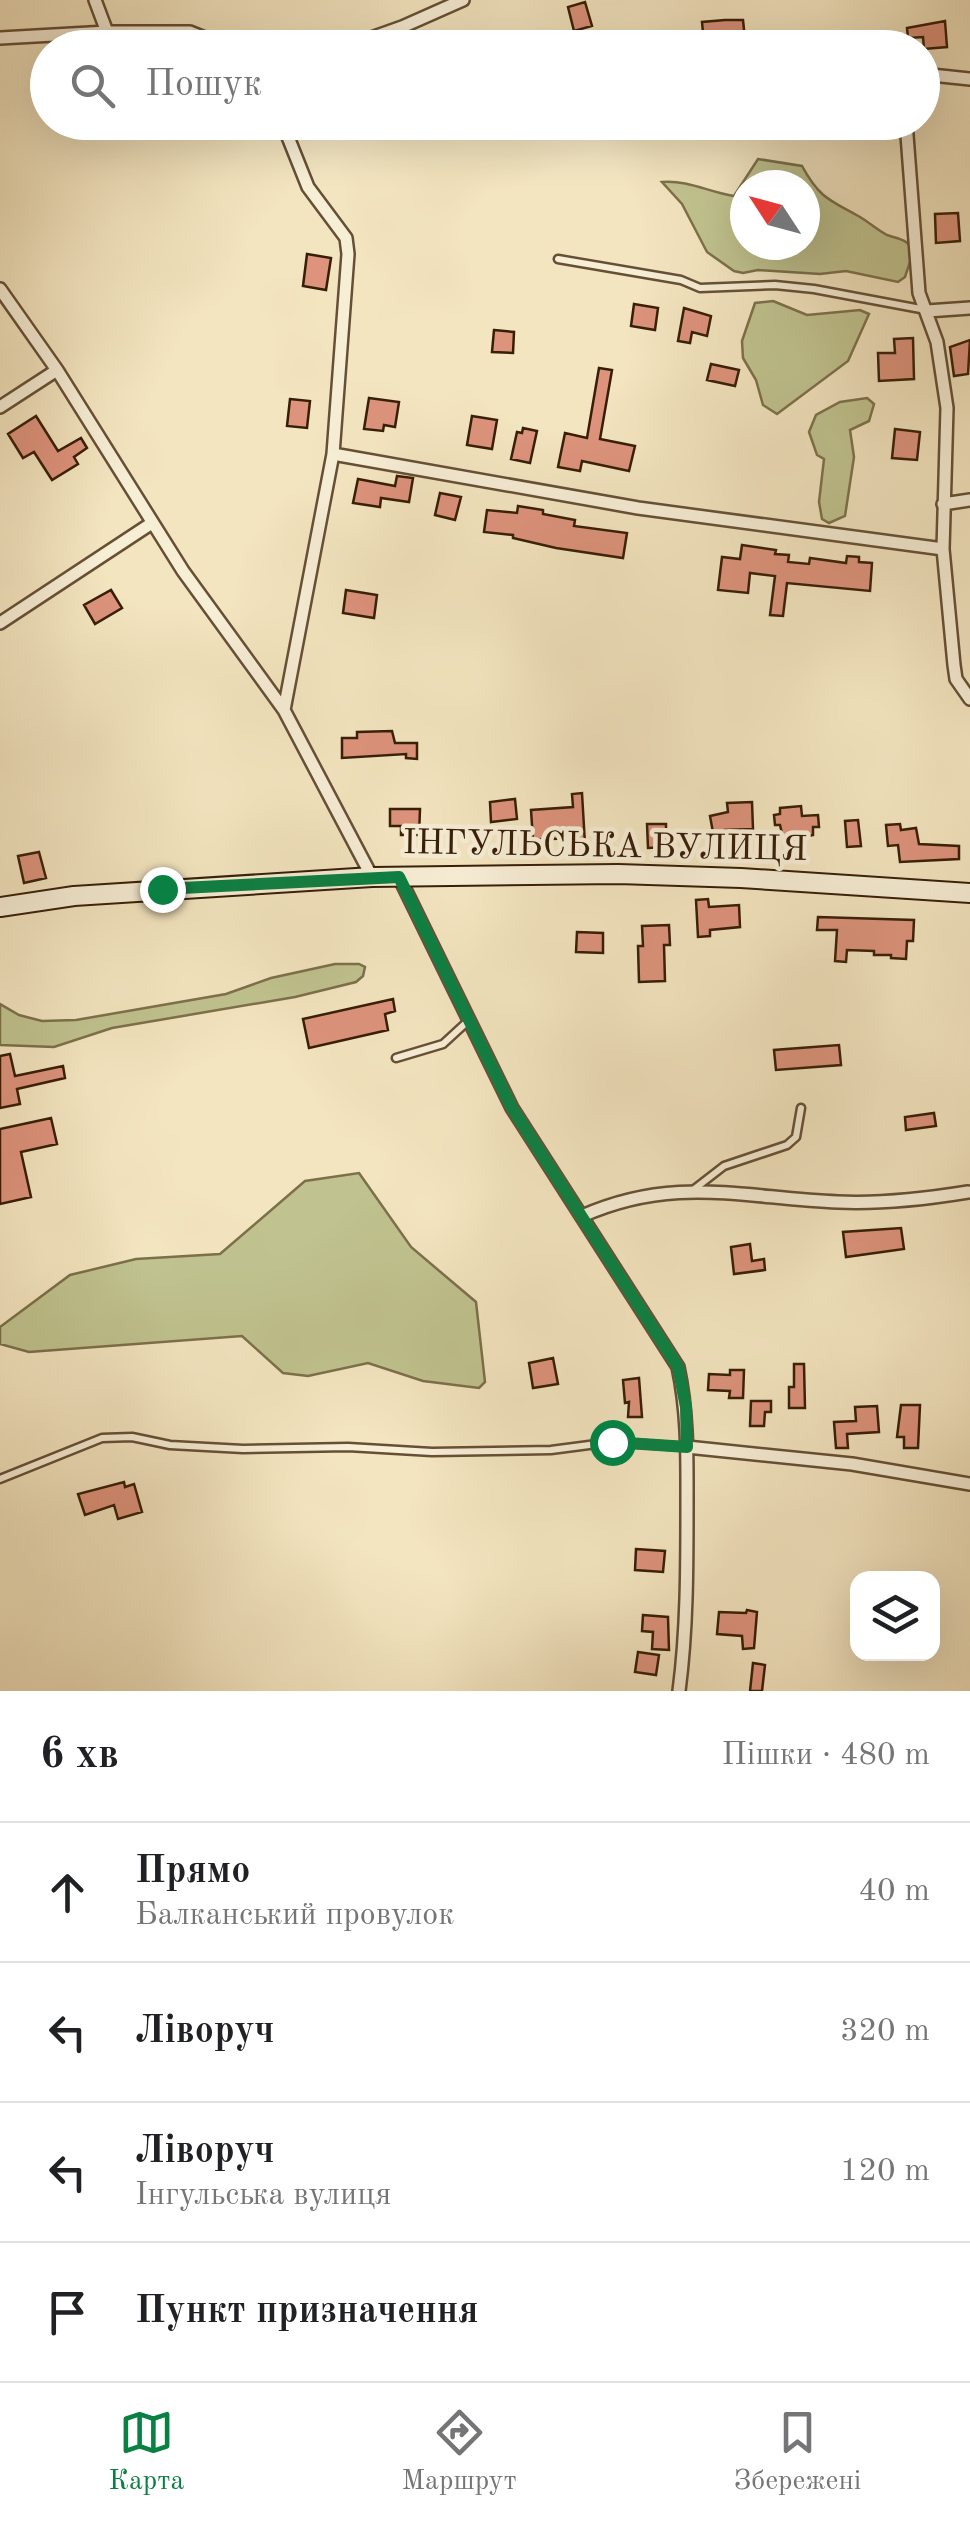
<!DOCTYPE html>
<html lang="uk">
<head>
<meta charset="utf-8">
<style>
	:root { --surface:#fff; --page:#f2f2f2; --text:#202124; --muted:#757577; --line:#e0e0e0; --accent:#0b8043 }
	body { margin:0; font-family:"Old Standard TT",serif; background:var(--page); color:var(--text) }
	.controls { position:absolute; right:30px; bottom:30px; display:grid; overflow:hidden; border-radius:20px; box-shadow:0 10px 40px #0002 }
	.controls button { width:90px; height:90px; display:grid; place-items:center; padding:0; border:0; border-bottom:2px solid var(--line); background:var(--surface); color:var(--text); font:50px sans-serif }
	.compass { position:absolute; left:730px; top:170px; width:90px; height:90px; border-radius:50%; background:var(--surface); box-shadow:0 10px 40px #0002; rotate:306deg }
	.stop { position:absolute; width:30px; height:30px; margin:-22px; border:8px solid #0b8043; border-radius:50%; background:#fff }
	.stop.end { background:#0b8043; border-color:#fff; box-shadow:0 2px 10px #0008 }
	.list { margin:0; padding:0; list-style:none }
	h2 { display:flex; justify-content:space-between; align-items:center; height:130px; margin:0; padding:0 40px; font-size:42px }
	h2 small { font-size:32px; font-weight:400; color:var(--muted) }
	.list li { display:grid; grid-template-columns:65px 1fr auto; gap:30px; align-items:center; box-sizing:border-box; height:140px; padding:0 40px; border-top:2px solid var(--line) }
	.list b { display:block; font-size:38px; white-space:nowrap }
	.list p { margin:0; font-size:32px; white-space:nowrap; color:var(--muted) }
	.list em { font-size:32px; font-style:normal; color:var(--muted) }
	.icon { flex:none; width:55px; height:55px; fill:none; stroke:currentColor; stroke-width:2; stroke-linecap:round; stroke-linejoin:round }
	.map { position:relative; flex:none; width:970px; height:1691px; overflow:hidden }
	.search { position:absolute; background:var(--surface); box-shadow:0 10px 40px #0002; left:30px; right:30px; top:30px; height:110px; display:flex; align-items:center; gap:25px; box-sizing:border-box; padding:0 35px; border-radius:55px; color:var(--muted); font-size:38px }
	.sheet { height:690px; background:var(--surface) }
	nav { display:flex; justify-content:space-around; align-items:center; box-sizing:border-box; height:140px; border-top:2px solid var(--line); background:var(--surface); font-size:28px; color:var(--muted) }
	nav a { display:grid; justify-items:center; gap:5px }
	nav .on { color:var(--accent) }
	.map>svg:first-child { display:block }
</style>
</head>
<body>
<div class="map">
<svg width="970" height="1691" viewBox="0 0 970 1691">
	<rect width="100%" height="100%" fill="#f3e5c0"/>
	<filter id="stains"><feTurbulence type="fractalNoise" baseFrequency=".002" numOctaves="4"/><feColorMatrix values="0 0 0 0 .2 0 0 0 0 .09 0 0 0 0 .02 0 0 0 .5 -.17"/></filter>
	<radialGradient id="worn" r=".72"><stop offset=".6" stop-color="#630" stop-opacity="0"/><stop offset="1" stop-color="#630" stop-opacity=".3"/></radialGradient>
	<path fill="#c0c38f" stroke="#7c704b" stroke-width="2.5" fill-rule="evenodd" d="M758,159L802,166C820,199 830,200 860,217C870,223 877,230 887,235C898,239 907,239 914,250L905,277L898,282L846,271L820,274L758,270L743,273L734,271L707,252L682,204L662,182C689,180 708,192 734,196ZM745,185H805V245H745Z
		M773,301L807,315L860,310L869,314L848,361L777,414L763,405L756,380L743,358L742,341L755,303Z
		M867,398L874,404L869,421L850,430L854,457L845,516L829,523L822,519L819,502L824,459L817,455L809,432L816,415L840,402Z
		M335,964H359L365,967L363,976L356,982L295,997L112,1028L54,1047L0,1045V1004L19,1015L42,1021L76,1020L226,994L271,978Z
		M359,1173L411,1247L476,1302L485,1382L479,1388L423,1381L368,1363L308,1376L283,1373L242,1336L29,1352L0,1344V1327L70,1275L136,1259L220,1254L305,1181Z"/>
	<path fill="#dd937c" stroke="#371e07" stroke-width="2.5" d="M585,2L592,26L574,31L568,7Z
		M725,20H743L745,39L704,43L702,22Z
		M945,21L947,47L924,49L923,37L908,38L907,28Z
		M958,213L960,241L936,243L935,214Z
		M307,254L331,258L326,290L303,286Z
		M634,304L658,308L655,330L631,326Z
		M684,308L711,316L707,336L692,332L690,343L678,341Z
		M494,330L514,332L513,353L492,352Z
		M913,338L914,379L879,381L878,353H895L894,339Z
		M970,340L968,374L954,376L950,347Z
		M711,364L739,370L735,386L707,380Z
		M599,368L612,370L600,439L635,446L629,471L582,461L580,471L558,467L565,433L587,438Z
		M369,398L399,402L395,427L384,425L383,431L364,429Z
		M290,399L310,401L307,428L287,426Z
		M36,416L58,451L81,438L87,448L74,457L78,464L52,480L34,452L23,458L8,434Z
		M472,416L497,420L492,449L467,445Z
		M523,428L537,431L530,463L511,459L517,432L522,433Z
		M895,429L920,432L917,460L892,458Z
		M397,476L413,478L409,502L381,498L380,507L353,503L358,479L395,486Z
		M440,493L461,497L455,520L435,515Z
		M518,506L543,510V514L575,520L574,526L627,533L623,558L556,548L513,538V535L484,532L487,510L517,513Z
		M742,545L776,550L775,554L789,555L788,562L809,564L810,558L846,563L847,556L859,557V562L872,563L870,591L787,583L783,616L770,615L775,576L750,573L748,593L718,590L722,557L740,559Z
		M111,590L122,608L95,624L84,605Z
		M346,590L377,595L374,618L343,613Z
		M392,731L395,743H417V759L406,758V754L342,758V738H357V732Z
		M582,793L585,844L572,845V838L533,840L531,810L573,807L572,794Z
		M515,799L517,819L491,822L490,802Z
		M752,802L753,829L725,830L726,836L714,838L710,816L728,812L727,803Z
		M801,806L802,816L818,815L819,827H813V835L784,842L780,825H775L774,815L780,814V808Z
		M390,809H420L419,835H401V826H390Z
		M858,820L861,846L847,847L845,821Z
		M647,824H666V847L648,848Z
		M900,824L901,830L916,828L919,844L959,846V859L900,862L898,845L888,846L886,825Z
		M39,852L46,878L24,883L18,856Z
		M708,899L709,907L739,905L740,927L710,930V936L698,937L696,900Z
		M818,917L914,920L913,941H907L906,959L891,958V955H874V951L847,950L846,962L835,961L837,930H817Z
		M669,925L670,945H664L665,981L639,982L638,946H643L642,926Z
		M577,932L603,933V953L576,952Z
		M393,999L395,1011L385,1014L388,1030L309,1048L303,1019Z
		M839,1045L841,1065L776,1070L774,1050Z
		M10,1054L15,1076L63,1066L65,1078L17,1089L20,1104L0,1108V1056Z
		M934,1113L936,1126L906,1130L905,1117Z
		M51,1118L57,1144L21,1152L31,1197L0,1204V1129Z
		M901,1228L904,1249L846,1257L843,1232Z
		M750,1244L752,1261L764,1259L765,1270L734,1274L731,1247Z
		M553,1358L558,1384L533,1388L529,1363Z
		M794,1364H804L805,1408H789V1387H794Z
		M730,1370H744L743,1398H729L730,1391L708,1390L709,1374L730,1375Z
		M639,1378L642,1417H628L629,1402L625,1403L623,1380Z
		M751,1401H771V1412H765L764,1426H750Z
		M901,1405H920L918,1448H904V1437H897Z
		M877,1406L879,1432L847,1434L848,1448H836L834,1422L856,1421L855,1407Z
		M124,1482L125,1487L134,1484L142,1512L118,1519L114,1505L85,1515L78,1494Z
		M636,1549L665,1551L663,1572L635,1570Z
		M747,1610L757,1612L754,1648L743,1649L742,1636L717,1634L719,1612L746,1613Z
		M643,1615L668,1617L669,1650L652,1649L653,1632L642,1631Z
		M638,1652L659,1655L656,1675L635,1672Z
		M753,1663L765,1665L762,1691H750Z"/>
	<g fill="none" stroke-linecap="round" stroke-linejoin="round">
		<defs>
			<path id="lane" d="M558,259L681,280L700,288L775,285L814,289L926,310
				M396,1058L443,1044L468,1021
				M693,1190L724,1166L787,1145L796,1137L801,1108
				M0,1479L102,1438L132,1437L170,1445L243,1449L348,1447L432,1452L551,1450L612,1442L687,1447"/>
			<path id="street" d="M95,0L107,32
				M0,38L107,32H190L229,48
				M343,48L402,27L463,0
				M922,74L970,79
				M282,122L308,187L346,238L348,254L333,454L284,710L372,877
				M906,122L919,293L937,342L947,408L943,549L954,665L956,679L970,699
				M0,289L57,370L183,571L284,710
				M927,311L970,308
				M0,407L57,370
				M333,454L638,508L943,549
				M943,504L970,500
				M0,623L152,523
				M399,877L512,1108L678,1367C688,1413 687,1458 687,1505C687,1567 687,1630 679,1691
				M582,1216C675,1175 742,1198 838,1202C882,1204 925,1199 968,1192
				M687,1447L852,1464L970,1484"/>
			<path id="secondary" d="M0,907L74,896L372,877L618,874L741,878L970,893"/>
		</defs>
		<use href="#lane" stroke="#665035" stroke-width="11"/>
		<use href="#street" stroke="#665035" stroke-width="16"/>
		<use href="#secondary" stroke="#371e07" stroke-width="22"/>
		<use href="#lane" stroke="#f7eed6" stroke-width="6"/>
		<use href="#street" stroke="#f7eed6" stroke-width="11"/>
		<use href="#secondary" stroke="#f7eed6" stroke-width="18"/>
	</g>
	<g fill="none" stroke-linecap="round" stroke-linejoin="round">
		<path stroke="#0b8043" stroke-width="12" d="M162,889L399,877L512,1108L678,1367L686,1407L687,1447L612,1442"/>
	</g>
	<g text-anchor="middle" dominant-baseline="central" stroke-width="9" stroke-linejoin="round" paint-order="stroke">
		<g font-size="35" fill="#371e07" stroke="#f7eed6">
			<text transform="translate(605 847) rotate(1)">ІНГУЛЬСЬКА ВУЛИЦЯ</text>
		</g>
	</g>
	<rect width="100%" height="100%" filter="url(#stains)"/>
	<rect width="100%" height="100%" fill="url(#worn)"/>
</svg>
<div class="controls">
<button><svg class="icon" aria-label="layers" viewBox="0 0 24 24"><path d="M12 4l9 5-9 5-9-5zM3 14l9 5 9-5"/></svg></button>
</div>
<svg class="compass" viewBox="-18 -18 36 36"><path d="M0-13l5 13h-10z" fill="#e53935"/><path d="M0 13l5-13h-10z" fill="#757577"/></svg>
<div class="stop" style="left:612px;top:1442px"></div>
<div class="stop end" style="left:162px;top:889px"></div>
<div class="search"><svg class="icon" aria-label="search" viewBox="0 0 24 24"><circle cx="10" cy="10" r="6"/><path d="M15 15l6 6"/></svg>Пошук</div>
</div>
<section class="sheet">
<h2>6 хв<small>Пішки · 480 m</small></h2>
<ul class="list">
<li><svg class="icon" aria-label="ahead" viewBox="0 0 24 24"><path d="M12 20V5M6 11l6-6 6 6"/></svg><div><b>Прямо</b><p>Балканський провулок</p></div><em>40 m</em></li>
<li><svg class="icon" aria-label="left" viewBox="0 0 24 24"><path d="M17 20v-9H6M10 6l-5 5 5 5"/></svg><div><b>Ліворуч</b></div><em>320 m</em></li>
<li><svg class="icon" aria-label="left" viewBox="0 0 24 24"><path d="M17 20v-9H6M10 6l-5 5 5 5"/></svg><div><b>Ліворуч</b><p>Інгульська вулиця</p></div><em>120 m</em></li>
<li><svg class="icon" aria-label="arrive" viewBox="0 0 24 24"><path d="M6 21V4h12l-3 4 3 4H6"/></svg><div><b>Пункт призначення</b></div></li>
</ul>
</section>
<nav>
<a class="on"><svg class="icon" aria-label="map" viewBox="0 0 24 24"><path d="M3 6l6-2 6 2 6-2v14l-6 2-6-2-6 2zM9 4v14M15 6v14"/></svg>Карта</a>
<a><svg class="icon" aria-label="directions" viewBox="0 0 24 24"><path d="M12 3l9 9-9 9-9-9zM9 14v-3h6M13 9l2 2-2 2"/></svg>Маршрут</a>
<a><svg class="icon" aria-label="saved" viewBox="0 0 24 24"><path d="M7 4h10v16l-5-4-5 4z"/></svg>Збережені</a>
</nav>
</body>
</html>
